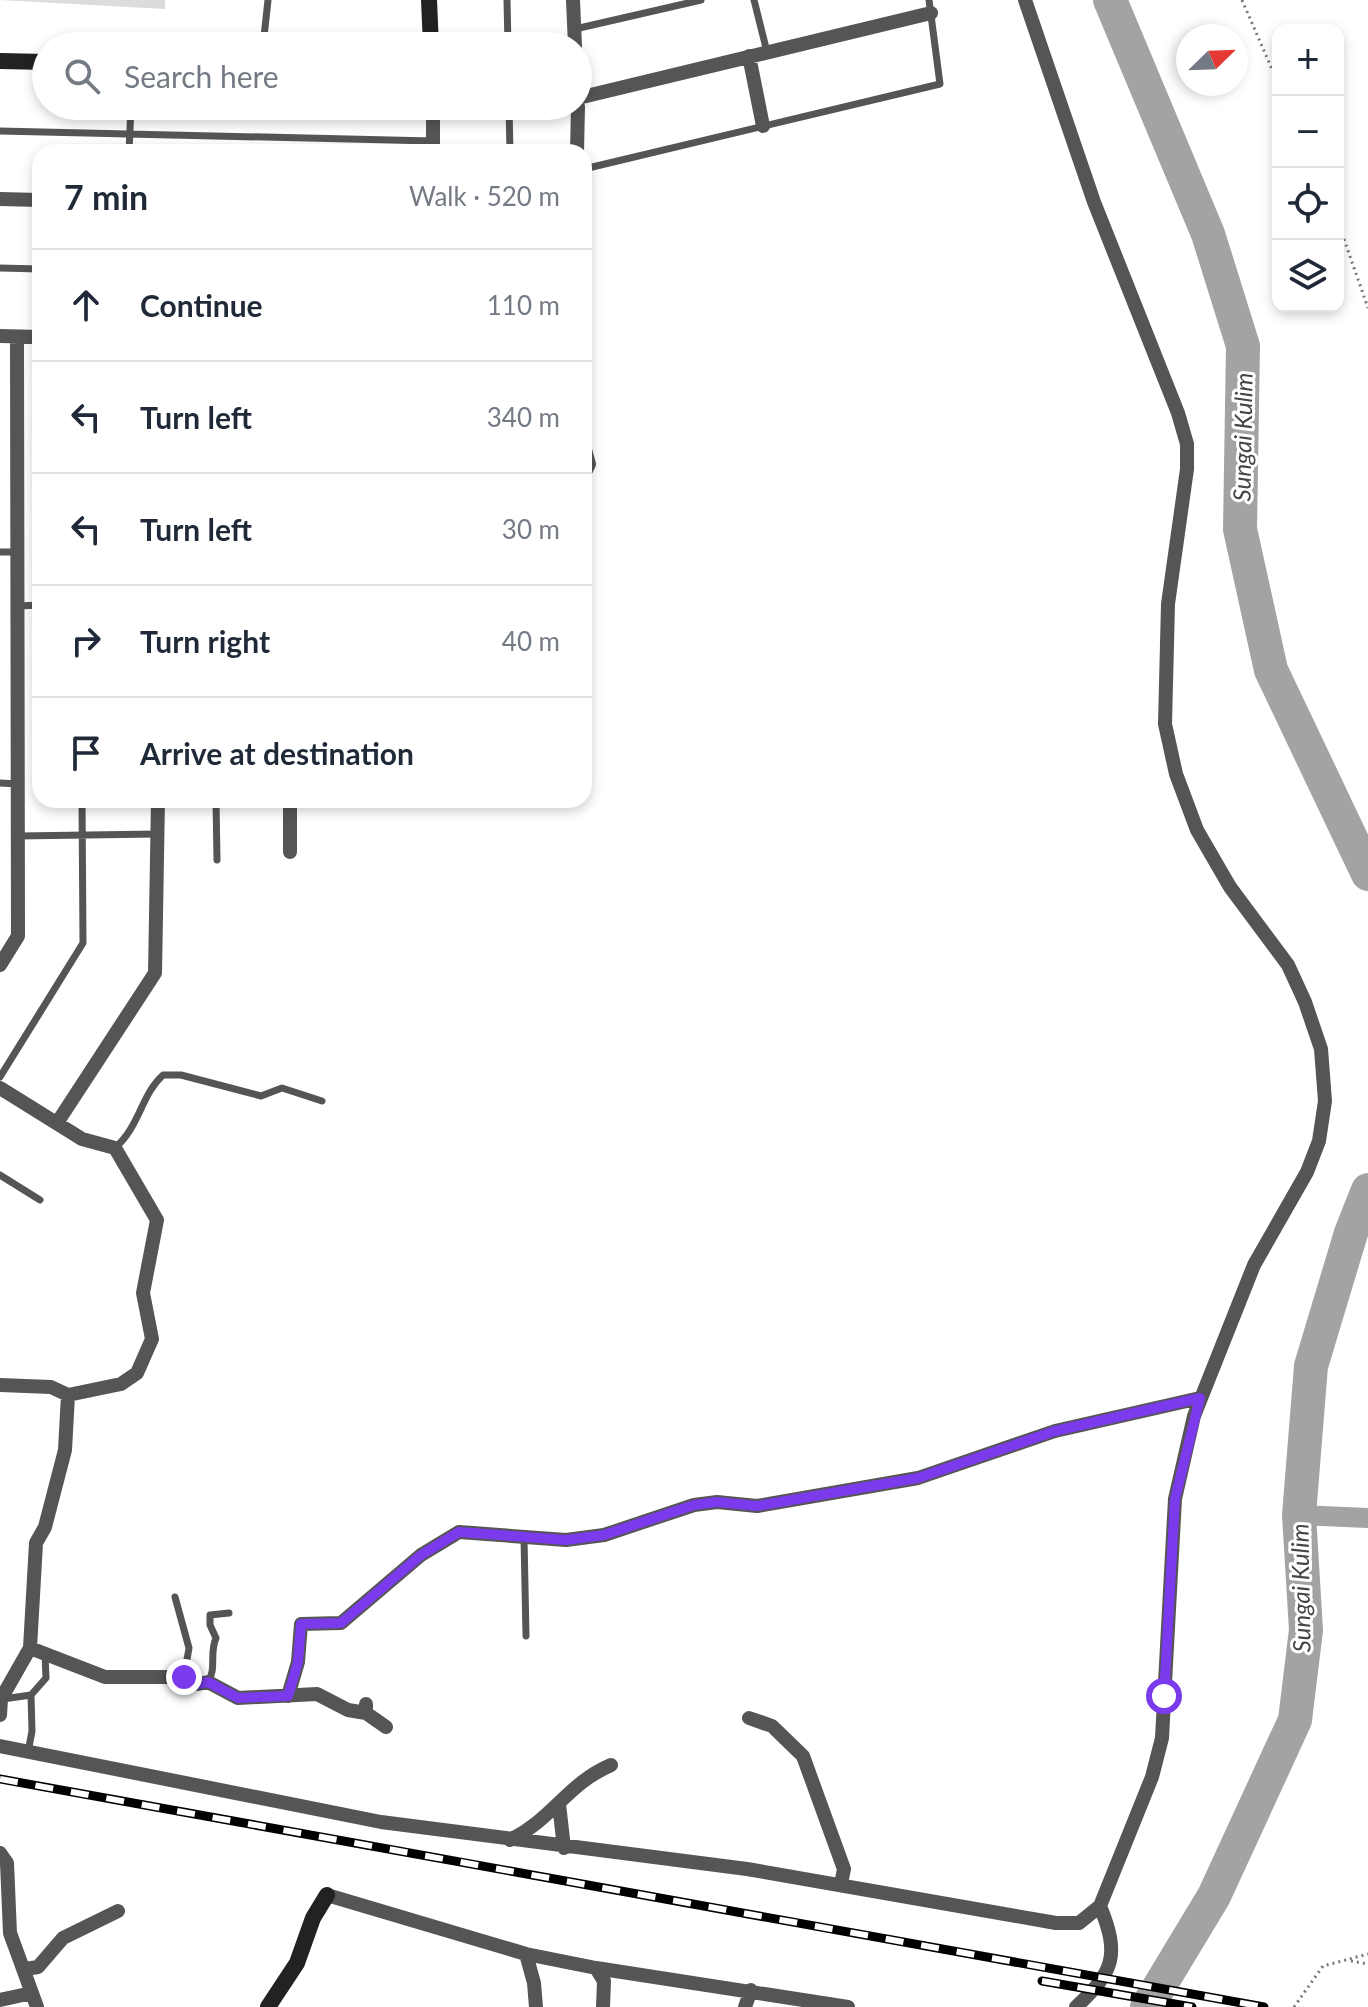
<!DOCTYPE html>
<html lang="en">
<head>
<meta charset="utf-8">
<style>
	:root { --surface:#fff; --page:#f2f2f3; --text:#1f2937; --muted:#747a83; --line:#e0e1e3 }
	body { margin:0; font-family:Lato,sans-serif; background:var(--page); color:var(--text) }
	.controls { position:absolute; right:24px; top:24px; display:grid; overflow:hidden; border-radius:16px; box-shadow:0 4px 12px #0003 }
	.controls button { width:72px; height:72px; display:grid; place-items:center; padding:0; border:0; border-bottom:2px solid var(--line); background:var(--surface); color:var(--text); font:40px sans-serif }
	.compass { position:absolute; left:1176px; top:24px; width:72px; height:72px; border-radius:50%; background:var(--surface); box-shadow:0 4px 12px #0003; rotate:67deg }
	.stop { position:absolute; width:24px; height:24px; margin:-18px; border:6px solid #7c3aed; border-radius:50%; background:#fff }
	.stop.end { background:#7c3aed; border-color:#fff; box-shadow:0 2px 8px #0008 }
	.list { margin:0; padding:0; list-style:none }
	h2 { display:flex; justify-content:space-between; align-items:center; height:104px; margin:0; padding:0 32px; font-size:34px }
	h2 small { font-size:26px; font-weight:400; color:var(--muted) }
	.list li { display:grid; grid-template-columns:52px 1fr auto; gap:24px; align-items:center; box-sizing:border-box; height:112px; padding:0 32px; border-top:2px solid var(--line) }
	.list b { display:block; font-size:30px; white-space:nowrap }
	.list em { font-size:26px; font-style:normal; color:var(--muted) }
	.icon { flex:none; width:44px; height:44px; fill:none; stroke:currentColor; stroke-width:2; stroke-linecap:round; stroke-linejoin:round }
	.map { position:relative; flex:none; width:1368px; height:2007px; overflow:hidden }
	.search { position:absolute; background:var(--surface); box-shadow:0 4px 12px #0003; left:32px; top:32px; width:560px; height:88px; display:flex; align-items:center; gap:20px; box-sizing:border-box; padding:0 28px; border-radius:44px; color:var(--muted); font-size:30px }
	.panel { position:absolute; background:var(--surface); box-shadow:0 4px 12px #0003; left:32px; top:144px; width:560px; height:664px; border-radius:24px }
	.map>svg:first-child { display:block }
</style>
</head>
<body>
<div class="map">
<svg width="1368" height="2007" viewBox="0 0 1368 2007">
	<rect width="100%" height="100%" fill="#fff"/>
	<path fill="#dcdcdc" d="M0,0H165V9Z"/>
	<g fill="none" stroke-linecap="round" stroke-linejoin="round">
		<path stroke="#a3a3a3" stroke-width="20" d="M1299,1515L1368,1518"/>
		<path stroke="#a3a3a3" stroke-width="34" d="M1110,0L1208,234L1243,346L1240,529L1271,670L1368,874
			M1147,2007L1214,1896L1295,1720L1306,1630L1299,1515L1311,1366L1351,1233L1368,1190"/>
		<path stroke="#777" stroke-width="3" stroke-dasharray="2 4" stroke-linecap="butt" d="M1242,0L1278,83
			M1338,222L1368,308
			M1351,1961L1368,1964
			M1294,2007L1323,1966L1368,1954"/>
		<path stroke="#555" stroke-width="7" d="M507,0L508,46
			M754,0L767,52
			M575,29L701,0
			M263,46L268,0
			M509,106L510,152
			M0,131L433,141
			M129,152L131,106
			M584,169L940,84L929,0
			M0,268L40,269
			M0,552H18
			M18,606L40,605
			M0,783L18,784
			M216,800L217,860
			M18,836L157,834
			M0,1077L83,943L82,800
			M115,1148C140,1126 141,1095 163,1075H181L261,1096L282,1088L322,1101
			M0,1175L40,1200
			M524,1538L526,1636
			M175,1597L189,1648L184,1677
			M208,1682C217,1668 209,1654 216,1638L210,1625V1615L229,1613
			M3,1699L31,1695L46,1678L45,1654
			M28,1752L32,1731L31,1695"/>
		<path stroke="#555" stroke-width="14" d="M573,0L575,46
			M749,56L763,126
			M578,98L931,13
			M433,106V152
			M577,152L578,106
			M0,199L40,200
			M0,336L40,337
			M584,446L589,464L584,474
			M290,800V852
			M0,965L18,936L17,337
			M0,1088L82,1139L115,1148L157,1220L143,1293L152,1339L137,1373L121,1384L68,1395L51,1387L0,1385
			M57,1123L155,973L158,800
			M30,1648L105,1677H184L198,1684L208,1682L238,1698L317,1694L348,1710L366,1713V1704
			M288,1696L298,1662L301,1624L341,1623L421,1555L459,1532L566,1540L604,1535L694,1505L717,1502L757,1506L918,1478L1055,1431L1200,1398
			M366,1713L386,1727
			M0,1715L1,1699L30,1648L36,1543L45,1527L65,1450L68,1395
			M749,1718L772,1726L803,1756L844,1869L841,1884
			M0,1746L381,1822L747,1869L1056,1923H1079L1100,1906L1152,1777L1162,1738L1175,1499L1194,1416L1254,1265L1307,1172L1319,1141L1325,1101L1321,1049L1305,1002L1288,965L1230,887L1197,830L1176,774L1165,724L1168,604L1187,469V444L1178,413L1094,202L1025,0
			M559,1804L564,1848
			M510,1840C554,1818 567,1784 611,1765
			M0,1853L7,1863L10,1933L37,2007
			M327,1895L526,1954L596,1968L848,2007
			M526,1954L534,1983L536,2007
			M596,1968L604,1981L603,2007
			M25,1969L38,1967L63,1938L118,1911
			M0,2000L32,1993
			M745,2007L751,1990
			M1076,2007C1114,1972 1120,1955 1100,1906"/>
		<path stroke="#222" stroke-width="16" d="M429,0L431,46
			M0,61L46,62
			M268,2007L297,1963L313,1918L327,1895"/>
		<defs>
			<path id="rail" d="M0,1779L1264,2007
				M1042,1981L1192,2007"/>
		</defs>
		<use href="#rail" stroke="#000" stroke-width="9"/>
		<use href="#rail" stroke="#fff" stroke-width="6" stroke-dasharray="18" stroke-linecap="butt"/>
	</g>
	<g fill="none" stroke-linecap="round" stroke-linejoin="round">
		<path stroke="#7c3aed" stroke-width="10" d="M184,1677L198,1684L208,1682L238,1698L288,1696L298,1662L301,1624L341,1623L421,1555L459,1532L566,1540L604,1535L694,1505L717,1502L757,1506L918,1478L1055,1431L1200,1398L1175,1499L1164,1696"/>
	</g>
	<g text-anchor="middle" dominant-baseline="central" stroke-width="6" stroke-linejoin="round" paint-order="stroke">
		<g font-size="24" font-style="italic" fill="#444" stroke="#fff">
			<text transform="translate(1242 437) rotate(-89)">Sungai Kulim</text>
			<text transform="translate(1300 1588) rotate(-91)">Sungai Kulim</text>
		</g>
	</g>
</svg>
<div class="controls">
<button>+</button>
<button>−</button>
<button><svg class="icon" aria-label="locate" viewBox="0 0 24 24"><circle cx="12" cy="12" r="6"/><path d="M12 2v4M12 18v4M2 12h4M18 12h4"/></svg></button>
<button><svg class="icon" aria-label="layers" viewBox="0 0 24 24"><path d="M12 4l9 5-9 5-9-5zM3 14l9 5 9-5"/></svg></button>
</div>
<svg class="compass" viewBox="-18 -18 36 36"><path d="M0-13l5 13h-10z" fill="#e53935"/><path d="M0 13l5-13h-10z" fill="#747a83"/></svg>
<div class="stop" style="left:1164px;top:1696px"></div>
<div class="stop end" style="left:184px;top:1677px"></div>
<div class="search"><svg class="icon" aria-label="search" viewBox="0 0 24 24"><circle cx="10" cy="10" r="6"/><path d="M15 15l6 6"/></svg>Search here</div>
<section class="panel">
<h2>7 min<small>Walk · 520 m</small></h2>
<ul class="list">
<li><svg class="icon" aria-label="ahead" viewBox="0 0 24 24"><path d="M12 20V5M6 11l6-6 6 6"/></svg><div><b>Continue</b></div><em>110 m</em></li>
<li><svg class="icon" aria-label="left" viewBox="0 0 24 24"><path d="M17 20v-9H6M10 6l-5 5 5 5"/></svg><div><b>Turn left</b></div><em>340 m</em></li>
<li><svg class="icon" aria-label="left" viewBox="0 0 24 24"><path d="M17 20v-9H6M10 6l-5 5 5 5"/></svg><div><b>Turn left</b></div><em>30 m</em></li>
<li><svg class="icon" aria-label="right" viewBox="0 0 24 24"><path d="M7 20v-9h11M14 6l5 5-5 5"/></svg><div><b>Turn right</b></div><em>40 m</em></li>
<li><svg class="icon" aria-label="arrive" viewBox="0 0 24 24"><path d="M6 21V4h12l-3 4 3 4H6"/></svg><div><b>Arrive at destination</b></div></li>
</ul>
</section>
</div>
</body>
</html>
